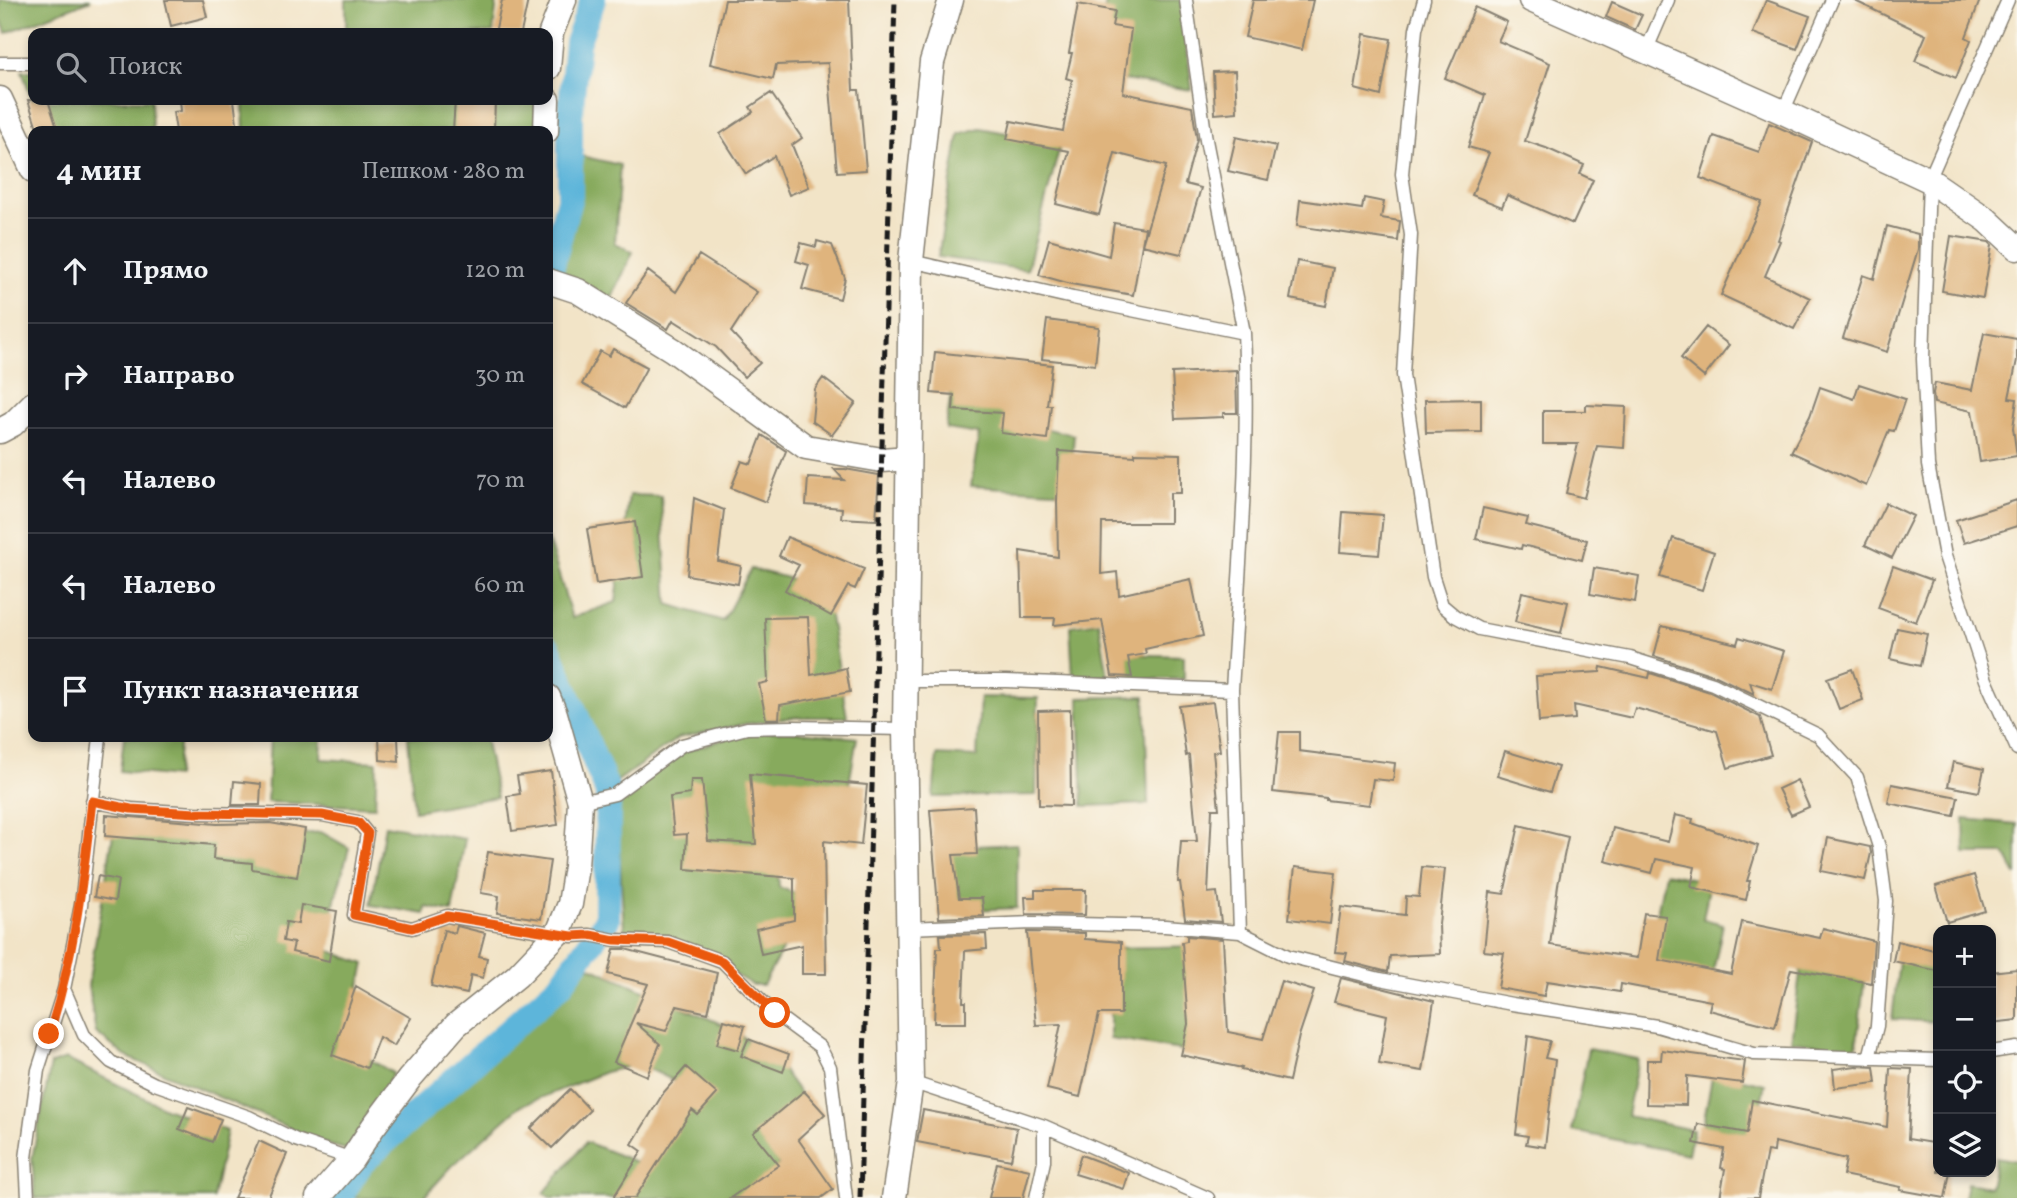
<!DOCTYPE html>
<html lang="ru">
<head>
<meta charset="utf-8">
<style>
	:root { --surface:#171b24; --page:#242831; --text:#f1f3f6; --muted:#9ea1a6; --line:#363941 }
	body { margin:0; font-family:Vollkorn,serif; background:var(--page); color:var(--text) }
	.controls { position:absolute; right:21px; bottom:21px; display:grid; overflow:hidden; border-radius:14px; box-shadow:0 4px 10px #0003 }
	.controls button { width:63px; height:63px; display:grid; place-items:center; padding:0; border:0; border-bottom:2px solid var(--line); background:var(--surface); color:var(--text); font:35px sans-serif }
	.stop { position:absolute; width:21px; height:21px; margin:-16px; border:5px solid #ea580c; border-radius:50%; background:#fff }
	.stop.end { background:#ea580c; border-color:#fff; box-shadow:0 2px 7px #0008 }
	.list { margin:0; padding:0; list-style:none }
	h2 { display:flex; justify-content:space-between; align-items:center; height:91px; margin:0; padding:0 28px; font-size:30px }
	h2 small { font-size:23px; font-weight:400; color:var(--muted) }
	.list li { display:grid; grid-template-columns:46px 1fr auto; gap:21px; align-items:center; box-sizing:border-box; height:105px; padding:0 28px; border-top:2px solid var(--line) }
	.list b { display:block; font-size:26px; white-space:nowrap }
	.list em { font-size:23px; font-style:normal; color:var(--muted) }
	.icon { flex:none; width:38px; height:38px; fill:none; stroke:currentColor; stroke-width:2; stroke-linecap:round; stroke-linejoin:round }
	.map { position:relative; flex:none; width:2017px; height:1198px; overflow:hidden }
	.search { position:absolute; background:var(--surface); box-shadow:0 4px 10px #0003; left:28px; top:28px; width:525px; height:77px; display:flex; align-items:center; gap:18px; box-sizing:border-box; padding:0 24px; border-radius:14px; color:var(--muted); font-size:26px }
	.panel { position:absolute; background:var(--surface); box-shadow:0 4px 10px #0003; left:28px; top:126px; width:525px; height:616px; border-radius:14px }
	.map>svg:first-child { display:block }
</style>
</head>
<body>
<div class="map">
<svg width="2017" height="1198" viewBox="0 0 2017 1198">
	<rect width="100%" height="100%" fill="#fbf7ec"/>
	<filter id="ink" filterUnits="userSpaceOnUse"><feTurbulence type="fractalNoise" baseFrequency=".0143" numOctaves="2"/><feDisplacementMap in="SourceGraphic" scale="14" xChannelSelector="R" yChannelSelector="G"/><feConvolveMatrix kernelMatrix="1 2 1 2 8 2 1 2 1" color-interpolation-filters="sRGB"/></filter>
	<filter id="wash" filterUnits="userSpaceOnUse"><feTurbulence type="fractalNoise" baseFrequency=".00686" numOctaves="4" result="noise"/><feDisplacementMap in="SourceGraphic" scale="28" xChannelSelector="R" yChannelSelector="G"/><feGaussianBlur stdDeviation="1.57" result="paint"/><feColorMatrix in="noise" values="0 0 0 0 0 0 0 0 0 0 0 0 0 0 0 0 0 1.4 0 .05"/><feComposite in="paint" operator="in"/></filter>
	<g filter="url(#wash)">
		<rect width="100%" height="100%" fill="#f2e4c7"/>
		<path fill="#87aa5d" stroke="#52633c" stroke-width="2" d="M0,0H91L6,33L0,16Z
			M346,0H497L493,33H346Z
			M1107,0H1181L1192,90L1117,79L1097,37Z
			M22,71H33V100H151L152,131H43Z
			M243,100H541V131H244Z
			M980,128L1061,143L1027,270L938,257L959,134Z
			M577,155L620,165L615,243L633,252L612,298L561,275L577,197Z
			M955,362L1013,421L1074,435L1069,492L971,486L979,434L946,429Z
			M629,495L661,496L668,604L723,621L751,569L825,587L847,717H794L745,724L678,738L609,787L548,635V539L572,618L616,602Z
			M1099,622L1108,676L1073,678L1070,626Z
			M1119,654L1184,656V679H1124Z
			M1145,696L1148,804L1083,806L1079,698Z
			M980,697L1038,698L1036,795L933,797L937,755L977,757Z
			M789,731L857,738L848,790L775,829L779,887L810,899L763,985H753L671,938L624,929L616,799L686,751L744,733Z
			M124,737H180L176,777L120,771Z
			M270,737H322L321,759L377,762L375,807L267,802Z
			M408,737H485L497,797L414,811Z
			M1964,819L2017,824V876L2005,854H1965Z
			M385,825L465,839L452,912L426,907L425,914L371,905Z
			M114,828L282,836L321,832L349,848L322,948L365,964L346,1045L393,1073L352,1151L326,1144L125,1056L96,1033L88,986Z
			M942,830L974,846L1017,844V908L947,911Z
			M1665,873L1710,882L1703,919L1723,924L1713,972L1648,959Z
			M1202,946L1194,1052L1110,1039V948Z
			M1900,952L1938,961V1022L1892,1019Z
			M584,964L728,1027L775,1059L810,1108L760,1198H551L544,1193L586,1142L636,1162L687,1087L639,1064L605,1072L520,1106L453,1165L423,1198H343L362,1168L561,990Z
			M1801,967L1865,975L1856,1049L1791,1041Z
			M1588,1049L1638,1059L1627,1116L1693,1130L1688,1154L1572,1131Z
			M66,1059L165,1108L227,1131L213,1198H35L32,1158L51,1064Z
			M1713,1072L1765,1084L1753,1141L1702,1131Z
			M1996,1157L2017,1161V1198H1964L1967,1183L1990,1187Z"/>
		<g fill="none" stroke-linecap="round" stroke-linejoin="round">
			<path stroke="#5db5da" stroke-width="26" d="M548,280L570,196V116L577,43L593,0
				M339,1198L361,1163L561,984L607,920L608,792L548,648"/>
		</g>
		<g id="blocks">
			<path fill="#dfb47d" d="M165,0H203L207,17L171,26Z
				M502,0H528L521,33H495Z
				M725,0H849L853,90H859L866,170L837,172L828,63L776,65L773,79L710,64Z
				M1253,0H1313L1302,50L1245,37Z
				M1766,0L1810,16L1797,49L1753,33Z
				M1853,0H1980L1966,37L1971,40L1956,78L1915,61L1926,35Z
				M1612,2L1642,15L1635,30L1606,17Z
				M1078,4L1115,11L1112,26L1131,29L1123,93L1192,107L1197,139L1185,184L1201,188L1181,254L1142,245L1166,166L1115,153L1099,215L1056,204L1069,151L1007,139L1011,121L1063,131L1072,80L1066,78L1072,53H1069Z
				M1475,7L1507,22L1498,41L1550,63L1525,141L1546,148L1584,165L1580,174L1593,180L1573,224L1507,195L1502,207L1472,195L1489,153L1468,147L1485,95L1445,78Z
				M1364,34L1391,39L1381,96L1355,89Z
				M1235,71L1237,112L1215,114L1213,72Z
				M771,93L802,138L792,145L809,187L789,195L774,156L746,174L720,134L753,112L750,107Z
				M28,100H48L58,131H38Z
				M180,100H234L238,131H176L173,112L181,111Z
				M455,100H495L494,131H453Z
				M1769,123L1812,142L1778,240L1780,241L1765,276L1810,298L1794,329L1721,295L1762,202L1700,178L1714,136L1759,152Z
				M1236,137L1276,146L1268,180L1228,171Z
				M1364,198L1384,202L1381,218L1400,221L1398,241L1297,226L1300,200L1362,209Z
				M1114,223L1145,228L1133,295L1071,284L1039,275L1049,239L1109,256Z
				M1887,226L1918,234V249L1887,352L1843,338L1863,275L1874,279Z
				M1951,236L1989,242L1992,245L1983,298L1942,291Z
				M817,241L832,245L845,278L840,299L802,289L809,265L796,261L801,243L816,247Z
				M699,255L757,292L731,332L760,363L744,377L716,347L673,320L668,329L626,303L648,271L676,292Z
				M1297,261L1333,268L1326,306L1290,299Z
				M1047,320L1099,327L1095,365L1042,359Z
				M1706,327L1729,345L1704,377L1681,358Z
				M1984,333L2017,339V360L2009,398L2017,399L2013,428L2017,456L1980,462L1972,411L1934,403L1933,393L1935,383L1972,390Z
				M613,349L647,367L625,408L582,384L600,351L609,356Z
				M935,352L1052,365L1047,405H1051L1047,439L1001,433L1003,413L953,410L954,395L931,393Z
				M1236,370L1237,413H1223V417L1175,419L1172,373Z
				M823,378L856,403L832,435L812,421L815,389Z
				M1859,384L1905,399L1894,431L1889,430L1866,486L1791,452L1810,416L1820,387L1854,399Z
				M1481,399V432L1426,433L1425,400Z
				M1586,405L1626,407L1624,448L1597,446L1584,498L1566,493L1578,444H1543V411H1586Z
				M762,435L786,451L766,502L731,488L742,461L751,464Z
				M1059,451L1135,456V453L1181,454V493H1170V523H1102L1101,574L1117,572L1119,595L1191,579L1203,636L1145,649L1146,654L1128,657L1132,677L1112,676L1102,620L1054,625L1055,618H1022L1020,551L1058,557L1057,500Z
				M834,469H845L879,475L876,520L841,518L842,508L806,505L808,478L844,480Z
				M694,498L724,510L718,561L741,566L738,584L687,575Z
				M2017,500V526L1964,543L1956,520Z
				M1886,503L1913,516L1892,558L1865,545Z
				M1483,508L1528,518L1526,525L1587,540L1582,560L1522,545L1521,549L1476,539Z
				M1343,512L1383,515L1379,555L1340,552Z
				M635,522L643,577L596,584L587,529Z
				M787,537L864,569L855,589L848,586L831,616L785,590L799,565L779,556Z
				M1673,538L1714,552L1702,590L1660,577Z
				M1893,566L1932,580L1916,622L1878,608Z
				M1594,568L1639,576L1635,602L1590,594Z
				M1522,592L1568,602L1561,633L1515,622Z
				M808,617L811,675L846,668L850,692L780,705L779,719H766L759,684L768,682L765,618Z
				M1662,626L1737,644L1739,637L1784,651L1772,689L1750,682L1754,694L1716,676L1654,656Z
				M1897,628L1927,634L1920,666L1890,659Z
				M1601,667L1649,678L1650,673L1710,692L1760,717L1771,755L1728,768L1717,731L1635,708L1632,718L1574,705L1575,719L1539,722L1536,676L1600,672Z
				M1852,669L1863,700L1839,709L1827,678Z
				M1213,702L1220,751L1213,752L1219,809H1212L1208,893L1217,892L1221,922L1185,919L1180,882H1178L1181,841H1197L1189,755L1186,756L1179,706Z
				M1070,710L1071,806L1039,805L1038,711Z
				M1279,732H1299V751L1395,763L1393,781L1373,779L1369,805L1326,800V798L1273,792Z
				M379,737H398L399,762L380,760Z
				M1505,751L1558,767L1550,792L1497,776Z
				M1953,762L1984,769L1979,792L1948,786Z
				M551,771L558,825L512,831L507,796L520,794L517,776Z
				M750,774L867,785L861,845L824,841L826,974H802V945L761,954L756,929L794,920V878L685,869L687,834L674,835L670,797L690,794L691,780H702L708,841L756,844Z
				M1797,780L1809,807L1791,815L1778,789Z
				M234,781L261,784L260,805H232Z
				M1892,784L1958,797L1954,816L1888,803Z
				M974,807L977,854L953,855L959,898H982L984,916L939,918L930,810Z
				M106,815L217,824L270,823L305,829L297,877L252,869V863L213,859L214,845L105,836Z
				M1675,815L1693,819L1692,823L1758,846L1747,881H1750L1746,900L1691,887L1695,867L1656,859L1652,873L1605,861L1613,828L1668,842Z
				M1519,825L1568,837L1558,885L1550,945L1637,958L1644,913L1666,916L1659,960L1731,974L1742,922L1820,938L1823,928L1874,941L1871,983L1791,969L1775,1027L1709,1010L1711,1001L1621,984L1620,992L1547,981L1544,996L1498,988L1504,953L1484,951L1490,892L1504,894Z
				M1828,838L1870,847L1871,853L1865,880L1821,871Z
				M488,852L550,861L541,919L497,913L499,896L481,893Z
				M1295,867L1336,872L1330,924L1289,919Z
				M1422,867L1445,869L1439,924L1440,954L1390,956L1388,972L1345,961L1347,953L1335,952L1341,907L1405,915L1406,896L1419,897Z
				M1974,875L1985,911L1947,922L1936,886Z
				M98,876L118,880L115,901L94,897Z
				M1035,890H1086L1085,915L1026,914L1025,897H1035Z
				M301,905L337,911L329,961L292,952L294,943L283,941L286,922L298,924Z
				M457,926L485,933L479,956L487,958L483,978L471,975L467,994L431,986L444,930L455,933Z
				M1027,932L1085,933V939L1121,942V1014H1099L1080,1097L1047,1089L1061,1024L1036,1025Z
				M986,934L987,949L965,951L963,1002H966V1023H934L937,948H941L940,935Z
				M1187,936L1223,939L1228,1032L1263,1039L1281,981L1314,991L1299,1036L1289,1081L1241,1070L1242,1068L1181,1055L1188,1024L1182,942L1187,941Z
				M1897,941L1938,951V971L1893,961Z
				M614,949H625L717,973L708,1013L677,1006L666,1031L636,1023L660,1044L647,1076L614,1062L648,984L608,974Z
				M2017,969V1020L1991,1023V972Z
				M1341,978L1434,1001L1423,1071L1379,1064L1387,1015L1334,1002Z
				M356,986L411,1018L394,1046L379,1037L367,1068L332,1055Z
				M724,1020L745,1026L738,1050L717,1044Z
				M1528,1036L1550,1041L1545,1058L1555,1060L1545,1147L1526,1144L1528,1136L1516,1134Z
				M748,1039L789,1054L783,1072L741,1056Z
				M1662,1050L1745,1061L1742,1083L1687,1076L1686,1105L1646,1104L1647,1060H1661Z
				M1856,1066L1874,1067L1876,1083L1835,1088L1833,1069Z
				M686,1067L717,1094L698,1115L692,1110L635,1198H613L642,1151L632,1144L664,1092Z
				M1890,1068L1912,1069L1908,1139L1938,1144V1172H1950L1945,1198L1900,1190L1901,1187L1843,1175L1846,1159L1775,1142L1774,1152L1767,1151L1758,1198H1720L1725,1169L1721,1168L1724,1149L1694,1143L1698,1124L1747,1133L1752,1100L1887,1127Z
				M570,1089L590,1110L552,1148L531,1128Z
				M804,1091L825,1114L798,1139L833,1189L821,1198H730L779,1165L753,1133Z
				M188,1107L221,1119L212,1142L179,1129Z
				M923,1110L1017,1128L1011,1160L917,1142Z
				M259,1141L287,1154L268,1198H234Z
				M1081,1155L1129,1173L1124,1189L1075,1174Z
				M997,1163L1030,1170L1023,1198H989Z"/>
		</g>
	</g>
	<g filter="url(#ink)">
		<use href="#blocks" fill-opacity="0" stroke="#878072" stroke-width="2"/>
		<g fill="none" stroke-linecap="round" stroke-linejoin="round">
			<defs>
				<path id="lane" d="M1424,0L1416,29L1402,174L1411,235L1403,375L1433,577L1442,605L1455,616L1479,629L1630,658L1713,684L1818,735L1857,777L1879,847L1886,901L1877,1026L1869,1058
					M2008,0L1929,180L1923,359L1928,465L1945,556L1986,680L2017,749
					M1646,51L1668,0
					M0,63H33
					M1783,112L1832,0
					M911,261L1073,298L1244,333L1206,140L1186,0
					M905,681H1006L1232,690L1240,932
					M1232,690C1239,572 1250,452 1244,333
					M92,801L131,809L196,813L322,815L358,822L367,833L354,915L412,928L447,916L572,936L590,935L615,940L668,942L722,961L774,1013L820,1047L830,1067L846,1198
					M580,802L615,794L682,745L747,728L793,727L905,729
					M908,928L1032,923L1165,926L1240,932L1288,956L1380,979L1512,1004L1657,1026L1754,1054L1938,1060
					M64,989L84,1035L111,1062L155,1084L249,1117L296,1140L352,1159
					M1991,1052L2017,1048
					M911,1082L1044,1126V1161L1036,1198
					M1044,1126L1208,1198
					M28,1198L26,1158L38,1070L64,989L81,905L100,737"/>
				<path id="street" d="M1531,0L1783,112L1929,180L1987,220L2017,248
					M548,68L551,33L564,0
					M0,99L33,170
					M546,131L547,100
					M548,281L578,291L673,350L806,447L882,460L908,458
					M0,431L13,424L33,404
					M318,1198L352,1159L373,1127L410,1078L456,1025L517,976L558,933L570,904L576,867L580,802L555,714L548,697
					M894,1198L911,1082L905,729L911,261L932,62L951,0"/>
			</defs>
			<use href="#lane" stroke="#878072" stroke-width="15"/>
			<use href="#street" stroke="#878072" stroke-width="27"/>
			<use href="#lane" stroke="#fff" stroke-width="12"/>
			<use href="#street" stroke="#fff" stroke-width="24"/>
			<path stroke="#1c1c1c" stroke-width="5" stroke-dasharray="10 5" stroke-linecap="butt" d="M860,1198L895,0"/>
		</g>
	</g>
	<g fill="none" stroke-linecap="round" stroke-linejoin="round" filter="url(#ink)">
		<path stroke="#ea580c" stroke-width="9" d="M49,1034C74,958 83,881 92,801L131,809L196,813L322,815L358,822L368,833L354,915L412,928L447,916L572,936L590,935L615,940L668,942L722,961L775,1013"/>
	</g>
</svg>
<div class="controls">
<button>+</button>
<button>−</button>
<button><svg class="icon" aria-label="locate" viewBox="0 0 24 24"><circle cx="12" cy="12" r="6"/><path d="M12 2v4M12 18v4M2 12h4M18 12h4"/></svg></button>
<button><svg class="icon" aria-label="layers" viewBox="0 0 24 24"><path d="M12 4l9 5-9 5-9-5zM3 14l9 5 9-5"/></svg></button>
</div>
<div class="stop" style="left:775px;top:1013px"></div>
<div class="stop end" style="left:49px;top:1034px"></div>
<div class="search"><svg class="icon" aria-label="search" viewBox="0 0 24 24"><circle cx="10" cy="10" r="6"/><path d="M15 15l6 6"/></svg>Поиск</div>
<section class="panel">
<h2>4 мин<small>Пешком · 280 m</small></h2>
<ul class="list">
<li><svg class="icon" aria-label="ahead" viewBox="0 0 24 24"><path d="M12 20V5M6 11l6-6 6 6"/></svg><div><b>Прямо</b></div><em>120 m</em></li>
<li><svg class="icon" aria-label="right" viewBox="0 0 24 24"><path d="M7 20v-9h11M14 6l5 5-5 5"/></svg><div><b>Направо</b></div><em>30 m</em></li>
<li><svg class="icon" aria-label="left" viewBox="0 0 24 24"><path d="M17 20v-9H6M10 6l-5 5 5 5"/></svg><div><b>Налево</b></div><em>70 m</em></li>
<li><svg class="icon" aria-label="left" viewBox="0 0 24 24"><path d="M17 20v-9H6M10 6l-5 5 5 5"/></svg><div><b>Налево</b></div><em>60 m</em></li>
<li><svg class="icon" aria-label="arrive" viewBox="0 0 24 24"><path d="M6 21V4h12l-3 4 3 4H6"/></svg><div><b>Пункт назначения</b></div></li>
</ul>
</section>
</div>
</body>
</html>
